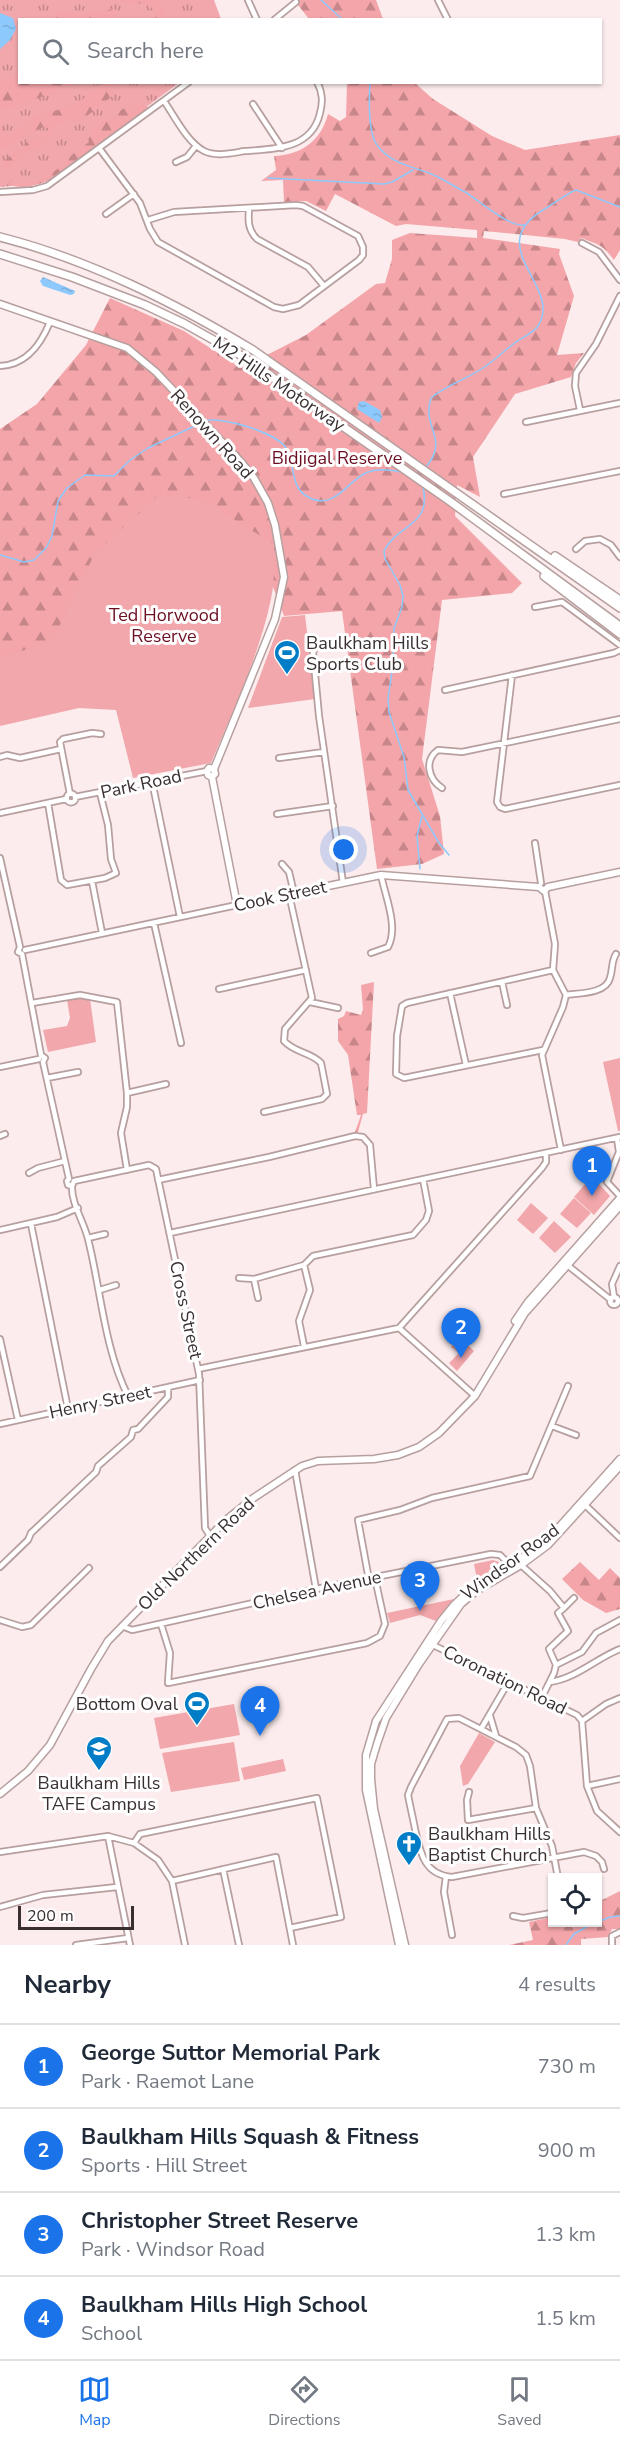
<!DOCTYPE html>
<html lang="en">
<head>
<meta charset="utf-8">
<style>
	:root { --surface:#fff; --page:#f6f6f7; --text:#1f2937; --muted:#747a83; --line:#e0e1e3; --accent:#1a73e8 }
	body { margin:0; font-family:"Nunito Sans",sans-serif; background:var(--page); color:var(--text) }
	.controls { position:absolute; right:18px; bottom:18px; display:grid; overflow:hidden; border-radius:0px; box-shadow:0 2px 4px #0004 }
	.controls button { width:54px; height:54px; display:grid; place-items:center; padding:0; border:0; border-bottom:2px solid var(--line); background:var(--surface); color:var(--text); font:30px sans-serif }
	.scale { position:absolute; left:18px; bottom:15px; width:116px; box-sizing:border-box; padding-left:6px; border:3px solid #392f30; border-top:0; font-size:16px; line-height:21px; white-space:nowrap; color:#392f30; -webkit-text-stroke:4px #fefefe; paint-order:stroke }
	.you { position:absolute; left:344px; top:850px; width:21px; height:21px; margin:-15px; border:4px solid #fff; border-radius:50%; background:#1a73e8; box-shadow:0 0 0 9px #1a73e833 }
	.badge { display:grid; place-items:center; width:39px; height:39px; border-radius:50%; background:var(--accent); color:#fff; font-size:20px; font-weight:700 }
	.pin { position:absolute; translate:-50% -50px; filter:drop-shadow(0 2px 3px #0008) }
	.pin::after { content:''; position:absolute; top:32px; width:21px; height:18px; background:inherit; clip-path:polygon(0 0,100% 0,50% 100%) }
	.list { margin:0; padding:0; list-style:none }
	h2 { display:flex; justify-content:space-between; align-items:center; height:78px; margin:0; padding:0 24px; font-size:26px }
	h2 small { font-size:20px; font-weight:400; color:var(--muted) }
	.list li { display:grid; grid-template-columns:39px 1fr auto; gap:18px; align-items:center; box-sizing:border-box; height:84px; padding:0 24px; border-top:2px solid var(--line) }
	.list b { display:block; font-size:22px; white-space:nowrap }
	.list p { margin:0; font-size:20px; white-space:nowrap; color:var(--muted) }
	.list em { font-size:20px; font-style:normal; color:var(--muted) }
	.icon { flex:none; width:33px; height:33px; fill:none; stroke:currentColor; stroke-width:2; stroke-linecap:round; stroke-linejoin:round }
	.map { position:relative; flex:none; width:620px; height:1945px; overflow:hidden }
	.search { position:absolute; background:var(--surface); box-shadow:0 2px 4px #0004; left:18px; right:18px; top:18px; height:66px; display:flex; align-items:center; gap:15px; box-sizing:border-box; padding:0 21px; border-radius:0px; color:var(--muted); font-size:22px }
	.sheet { height:414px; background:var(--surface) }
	nav { display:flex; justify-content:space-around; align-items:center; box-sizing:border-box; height:84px; border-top:2px solid var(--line); background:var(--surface); font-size:16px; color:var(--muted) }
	nav a { display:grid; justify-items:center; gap:3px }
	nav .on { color:var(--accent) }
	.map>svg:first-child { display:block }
</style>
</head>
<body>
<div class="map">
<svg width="620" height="1945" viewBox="0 0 620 1945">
	<defs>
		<pattern id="grass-tufts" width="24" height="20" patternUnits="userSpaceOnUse" patternTransform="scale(1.5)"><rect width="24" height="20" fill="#f1a7ab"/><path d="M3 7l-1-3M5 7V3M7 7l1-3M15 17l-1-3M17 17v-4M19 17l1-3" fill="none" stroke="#c4888c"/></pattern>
		<pattern id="forest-firs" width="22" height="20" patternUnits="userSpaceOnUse" patternTransform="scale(1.5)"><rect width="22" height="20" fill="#f4a5a9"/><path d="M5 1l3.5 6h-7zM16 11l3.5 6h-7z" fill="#c7878a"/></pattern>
		<pattern id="water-ripples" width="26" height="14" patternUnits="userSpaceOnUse" patternTransform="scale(1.5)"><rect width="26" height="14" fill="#8dc9fc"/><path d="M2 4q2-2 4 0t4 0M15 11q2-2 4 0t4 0" fill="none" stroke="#7aadd8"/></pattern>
	</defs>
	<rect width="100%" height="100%" fill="#fceced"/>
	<path fill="url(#grass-tufts)" d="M0,0H214L221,19L20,20V82L179,83L43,183L0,187Z"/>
	<path fill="url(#forest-firs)" d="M120,0H159L167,19H155L153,9L145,3L128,4Z
		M294,0H376L383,19H309Z
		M111,9L118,10V19H53L58,13C64,12 94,11 99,13Z
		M19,76L20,82L76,83C51,92 28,104 0,110V80Z
		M103,83H117L112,91L115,94L79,122L64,121L56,126L47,138L43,147L27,153L9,169L3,167L4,161L29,141L47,134L49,128L43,127L0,150V126L8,134L12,133L37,115L62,109L79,102Z
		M347,83H415L433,99L492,136L525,150L620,135V250L614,260C601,243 599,245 581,238L578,242L565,239L484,231L483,238L560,249L559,254L574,296L557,355L584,353L576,363L571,377L515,394L473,457L480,497L457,485L455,516L522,583L512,593L442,600L422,759L440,816L444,854L422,864L377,869L342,611L284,616L261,555L67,653L0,681V429L37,404L86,345L110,298L184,331L241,368L306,335L376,284L385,283L392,259V240L410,233L477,238V230L406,224L396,226L335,194L326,211L306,201L284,202L283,180L261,181L276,170L274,156C301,155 321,141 328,114L340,121L346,117Z
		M139,101L149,108L49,180C36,186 20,190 8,184L11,179L14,183L39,181L67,163L69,157L89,142L88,138C94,129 103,117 115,117L121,110Z
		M374,982L367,1113L363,1114L358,1132H355L361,1115H357L348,1055L338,1041V1019L344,1016L346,1011L361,1015L363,1009L361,985Z
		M580,1562L599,1580L610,1568L620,1578V1609L606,1613L583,1600L562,1579Z
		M620,1891V1929H612L608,1937L581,1939V1945H509L533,1940L529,1922L552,1917V1922H598V1902Z"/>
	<path fill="#f1a7ab" d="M158,496L201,499L274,544C274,563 275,581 271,599C259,656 233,710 211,763L133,778L116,710L79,708L0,726V658L52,641L95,553Z
		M305,615L315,699L248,708L282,617Z
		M80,997L90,999L96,1042L48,1052L43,1030L67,1026L70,1018L67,1000Z
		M620,1058V1131H618L603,1062Z
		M592,1176L610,1196L594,1215L574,1197Z
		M574,1198L591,1213L577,1228L560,1214Z
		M531,1203L548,1218L533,1234L517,1220Z
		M554,1221L571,1237L555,1253L539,1238Z
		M459,1337L474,1351L457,1371L449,1363L459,1353L451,1347Z
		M493,1560L499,1562L497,1567L477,1579L474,1564Z
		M454,1599L436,1621L420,1615L390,1623L387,1613Z
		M234,1704L240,1735L160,1749L154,1718Z
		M479,1733L495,1742L468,1784L463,1786L460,1766Z
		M234,1742L240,1781L171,1792L162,1753Z
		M283,1759L286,1771L244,1780L241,1768Z"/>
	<path fill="url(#water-ripples)" d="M0,13L13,18L16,29L10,40L0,49Z
		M43,277L75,291L74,294L70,295L43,286L40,281Z
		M364,401L380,410L382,417L379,423L357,409L359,402Z"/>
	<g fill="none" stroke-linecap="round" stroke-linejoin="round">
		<path stroke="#8dc9fc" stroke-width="1.5" d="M321,0L343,20
			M370,82C369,98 368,134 377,145C390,163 410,166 429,173C442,178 453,186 465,192C480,201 510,228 525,225
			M268,178L384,184L392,182L413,170
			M205,421C222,416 277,433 286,448C296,464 289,487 308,497C335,512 348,479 368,472C380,468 393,470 405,473
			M426,467C450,438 421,428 431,398C446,385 467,379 483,368C495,360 505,350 516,342C523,337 532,334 538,326C564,285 477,246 548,207C558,201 566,194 576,190L620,207
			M423,487C432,527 397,524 384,551L385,559L400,585L403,596L402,607L394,628L393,665L388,698L389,712L404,757L408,790L439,843L449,855
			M0,555L24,562L34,560L46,548L52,536L58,501L67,488L85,475L114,476L130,460L148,448L201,423
			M420,869L417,836L422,816
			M598,1922L610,1917L620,1916
			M566,1945L574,1934L595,1922"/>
		<defs>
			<path id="minor" d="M248,0L257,20
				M438,0L448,20
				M274,20L296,2
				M164,101C175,117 187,142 204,151C216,157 232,153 245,151C275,149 312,149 320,113C323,102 323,93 317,82
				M253,104L282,148
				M99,148L140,203L150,229L158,242L274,307L283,309L299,305L359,260L363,255V247L358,236L303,206L296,205L174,212L148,220
				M176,162L187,157L196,146
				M0,192L33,190L47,186L189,82
				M249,209C248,221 248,230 257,239L308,267L324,286
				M106,214L134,194
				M582,243L599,252L620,280
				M0,366C27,365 41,344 50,322
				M580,410L575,386L576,373L596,344L620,296
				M526,422L620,403
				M504,494L620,471
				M576,549L585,541L600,539L611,545L620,557
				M535,607L562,602L620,645
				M316,643L313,653L319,716L343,883
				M512,675L497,802L500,807L505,809L620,785
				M445,690L614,653L620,650
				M0,757L7,755L20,758L61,749
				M279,758L324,752
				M152,781L180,917
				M442,788C428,779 424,760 438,750L462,752L620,719
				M66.5 798a4.5 4.5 0 1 1 9 0a4.5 4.5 0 1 1-9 0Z
				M70,794L60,742L63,739L92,733L101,734
				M75,797L207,771
				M48,803L61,880L67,885L105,878L116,873L111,859L108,825L100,793
				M0,813L66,799
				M277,814L333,806
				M535,843L541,883
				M0,858L20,947L18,952L22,954L41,1055
				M282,864L289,872L294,893
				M92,881L102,933
				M545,891L555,944L553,970L566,995L563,1007L542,1055L561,1150
				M154,923L181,1043
				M25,950L237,905
				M371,953L388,947C399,927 385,896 381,875
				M502,982L507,1005
				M219,989L306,970
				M450,993L466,1065
				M566,995C579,993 606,994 610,978C613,969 611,962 616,954
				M310,1002L338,1008
				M32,1003L80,995L117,1002L127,1093V1107L121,1133L127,1170
				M543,1050L404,1078L396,1074L397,1036L402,1006L407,1003L553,970
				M41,1055L45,1058L43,1062L69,1179L67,1181L68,1185L72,1186L74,1181L149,1165L156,1169L199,1374L205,1528L210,1536
				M0,1067L39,1059
				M47,1078L78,1072
				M127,1093L166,1084
				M264,1112L322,1099L327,1094L321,1063C311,1052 295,1053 284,1041L285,1029L312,998L289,894
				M0,1136L5,1134
				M617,1138L619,1152L607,1182L620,1196
				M29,1173L38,1168L65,1161
				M158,1180L269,1157L355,1136L363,1137L370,1145L374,1189
				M72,1186C71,1203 84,1222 88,1239C101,1290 104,1348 128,1396
				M31,1224L68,1409
				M0,1230L57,1217L78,1208
				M170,1233L620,1137
				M88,1238L105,1234
				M566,1264L611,1300
				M304,1265L310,1290L299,1321L304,1346
				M239,1278L254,1279L304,1265L313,1256L413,1235L426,1220L429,1211L423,1179
				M254,1279L258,1298
				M100,1290L116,1285
				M614,1297L612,1284L620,1266
				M610 1301a4 4 0 1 1 8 0a4 4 0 1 1-8 0Z
				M399,1328L542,1168L546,1162V1153
				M399,1328L475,1396
				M0,1339L18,1420
				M198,1369L399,1328
				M0,1424L200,1380
				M552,1426L576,1435
				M295,1470L316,1589
				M583,1503L620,1538
				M521,1565L550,1591L564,1608L558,1613L568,1631L549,1649L556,1665L554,1673L542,1697
				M0,1567L28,1540L31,1533L96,1472L98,1466L131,1437L133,1430L138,1429L168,1397V1388
				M369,1580L358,1520L400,1510L432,1498L530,1476L568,1386
				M564,1608L574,1598
				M0,1620L22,1627L31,1625L89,1568
				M161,1624L170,1653L168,1683L367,1643L380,1636L385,1624L375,1578
				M122,1626L132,1630L316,1589L491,1554L500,1555L510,1565
				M433,1645L577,1715L582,1721L587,1786L620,1779
				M556,1665L582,1652L596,1633L620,1620
				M550,1682C577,1678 595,1659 620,1649
				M490,1716L496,1736
				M582,1721L606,1704L620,1698
				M481,1729L509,1681
				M587,1786L597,1811L620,1832
				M469,1792L467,1800L468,1820L536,1808
				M108,1836L130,1945
				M134,1843L140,1834L317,1798L341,1917L290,1928
				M0,1852L108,1836L134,1843L158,1860L172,1881L185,1945
				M223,1869L239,1945
				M446,1876L444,1892L452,1935
				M558,1878L552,1846L536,1808L530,1766L526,1755L516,1747L459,1718L447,1719L411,1787L408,1795C410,1806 413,1818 415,1829C420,1852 424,1875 452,1877L584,1852L596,1856L602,1862L604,1869
				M172,1881L276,1857L293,1945
				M0,1907L43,1895L117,1887
				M513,1916L523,1918L552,1913
				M76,1945L128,1938
				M612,1945V1936L620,1932"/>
			<path id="major" d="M0,304L127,348L156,372L242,463L254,478L268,503L275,525L284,577L275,619L214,769L215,774L212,777
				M212,777L237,905L381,875L539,887L544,891L548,887L620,872
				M212,777L208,775L207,771L209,768L214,769
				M515,1321L528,1302L620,1198
				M0,1794L28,1771L50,1745L91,1669L108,1641L226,1520L252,1499L302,1466L318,1461L374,1459L398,1455L419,1447L439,1433L475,1396L525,1313L620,1206
				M399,1945L366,1790V1755L376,1721L441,1621L454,1605L474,1586L525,1556L551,1536L620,1459
				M405,1945L374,1809L371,1779V1764L377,1744L386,1718L419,1664L461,1604L476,1591L521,1565L548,1545L620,1466"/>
			<path id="highway" d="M0,237C90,260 173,302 253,350L620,608
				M0,254L72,277L145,305L185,324L242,356L451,502L620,626
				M555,556L620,600
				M544,576L620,634"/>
		</defs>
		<use href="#minor" stroke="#b79f9f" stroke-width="8"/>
		<use href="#major" stroke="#b79f9f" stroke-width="9"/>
		<use href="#highway" stroke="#b79f9f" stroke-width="10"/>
		<use href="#minor" stroke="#fff" stroke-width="4.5"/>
		<use href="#major" stroke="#fff" stroke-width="6"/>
		<use href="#highway" stroke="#fff" stroke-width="7"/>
	</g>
	<defs>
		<symbol id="stadium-pin" viewBox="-11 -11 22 30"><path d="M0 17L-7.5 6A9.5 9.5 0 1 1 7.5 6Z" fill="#007dc6" stroke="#fefefe"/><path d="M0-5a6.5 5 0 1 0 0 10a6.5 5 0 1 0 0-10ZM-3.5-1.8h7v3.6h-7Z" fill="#fff"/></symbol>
		<symbol id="university-pin" viewBox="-11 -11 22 30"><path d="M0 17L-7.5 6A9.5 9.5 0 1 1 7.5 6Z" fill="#007dc6" stroke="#fefefe"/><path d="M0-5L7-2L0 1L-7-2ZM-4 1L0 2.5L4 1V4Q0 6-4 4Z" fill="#fff"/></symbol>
		<symbol id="church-pin" viewBox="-11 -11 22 30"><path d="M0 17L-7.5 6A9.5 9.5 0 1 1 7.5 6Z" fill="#007dc6" stroke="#fefefe"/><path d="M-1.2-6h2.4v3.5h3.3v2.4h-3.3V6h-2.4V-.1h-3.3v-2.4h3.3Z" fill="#fff"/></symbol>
	</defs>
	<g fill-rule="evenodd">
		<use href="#stadium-pin" x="272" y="638" width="30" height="40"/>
		<use href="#stadium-pin" x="182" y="1689" width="30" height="40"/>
		<use href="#university-pin" x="84" y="1734" width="30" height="40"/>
		<use href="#church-pin" x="394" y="1829" width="30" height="40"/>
	</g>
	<g text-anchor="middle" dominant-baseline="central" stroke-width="6" stroke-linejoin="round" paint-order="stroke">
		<g font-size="18" fill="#392f30" stroke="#fefefe">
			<text transform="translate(279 384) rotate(34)">M2 Hills Motorway</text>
			<text transform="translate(212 434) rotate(48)">Renown Road</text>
			<text transform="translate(141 784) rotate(-12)">Park Road</text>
			<text transform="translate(280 896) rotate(-12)">Cook Street</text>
			<text transform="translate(186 1310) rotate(78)">Cross Street</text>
			<text transform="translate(100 1402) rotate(-12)">Henry Street</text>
			<text transform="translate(196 1554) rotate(-44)">Old Northern Road</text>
			<text transform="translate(510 1562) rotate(-36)">Windsor Road</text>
			<text transform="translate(317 1590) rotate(-12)">Chelsea Avenue</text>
			<text transform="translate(505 1680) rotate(26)">Coronation Road</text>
		</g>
		<g font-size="18" fill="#6b0e22" stroke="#fefefe">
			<text x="337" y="458">Bidjigal Reserve</text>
			<text x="164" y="615">Ted Horwood<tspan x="164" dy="21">Reserve</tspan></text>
		</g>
		<g font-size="18" fill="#392f30" stroke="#fefefe" text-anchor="start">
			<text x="306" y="643">Baulkham Hills<tspan x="306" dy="21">Sports Club</tspan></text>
			<text x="178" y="1704" text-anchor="end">Bottom Oval</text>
			<text x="99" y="1783" text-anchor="middle">Baulkham Hills<tspan x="99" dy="21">TAFE Campus</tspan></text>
			<text x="428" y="1834">Baulkham Hills<tspan x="428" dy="21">Baptist Church</tspan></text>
		</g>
	</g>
</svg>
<div class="controls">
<button><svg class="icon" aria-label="locate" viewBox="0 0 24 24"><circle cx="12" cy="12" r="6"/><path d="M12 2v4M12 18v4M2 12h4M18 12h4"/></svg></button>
</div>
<div class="scale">200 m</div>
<div class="you"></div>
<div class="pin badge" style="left:592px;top:1196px">1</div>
<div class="pin badge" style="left:461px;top:1358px">2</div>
<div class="pin badge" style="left:420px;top:1611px">3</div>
<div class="pin badge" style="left:260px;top:1736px">4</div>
<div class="search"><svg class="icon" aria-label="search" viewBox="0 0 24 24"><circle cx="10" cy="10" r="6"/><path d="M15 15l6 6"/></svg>Search here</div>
</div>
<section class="sheet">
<h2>Nearby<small>4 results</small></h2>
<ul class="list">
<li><span class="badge">1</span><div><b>George Suttor Memorial Park</b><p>Park · Raemot Lane</p></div><em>730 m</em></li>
<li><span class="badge">2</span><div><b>Baulkham Hills Squash &amp; Fitness</b><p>Sports · Hill Street</p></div><em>900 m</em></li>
<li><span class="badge">3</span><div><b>Christopher Street Reserve</b><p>Park · Windsor Road</p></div><em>1.3 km</em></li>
<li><span class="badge">4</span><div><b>Baulkham Hills High School</b><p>School</p></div><em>1.5 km</em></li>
</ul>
</section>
<nav>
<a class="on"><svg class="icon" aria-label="map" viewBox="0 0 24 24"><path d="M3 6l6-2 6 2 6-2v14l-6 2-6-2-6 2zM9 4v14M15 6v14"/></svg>Map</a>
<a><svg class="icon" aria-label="directions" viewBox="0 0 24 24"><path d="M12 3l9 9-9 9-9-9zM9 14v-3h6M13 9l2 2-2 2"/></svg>Directions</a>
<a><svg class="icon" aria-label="saved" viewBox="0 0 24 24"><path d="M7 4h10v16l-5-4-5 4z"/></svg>Saved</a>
</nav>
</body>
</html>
